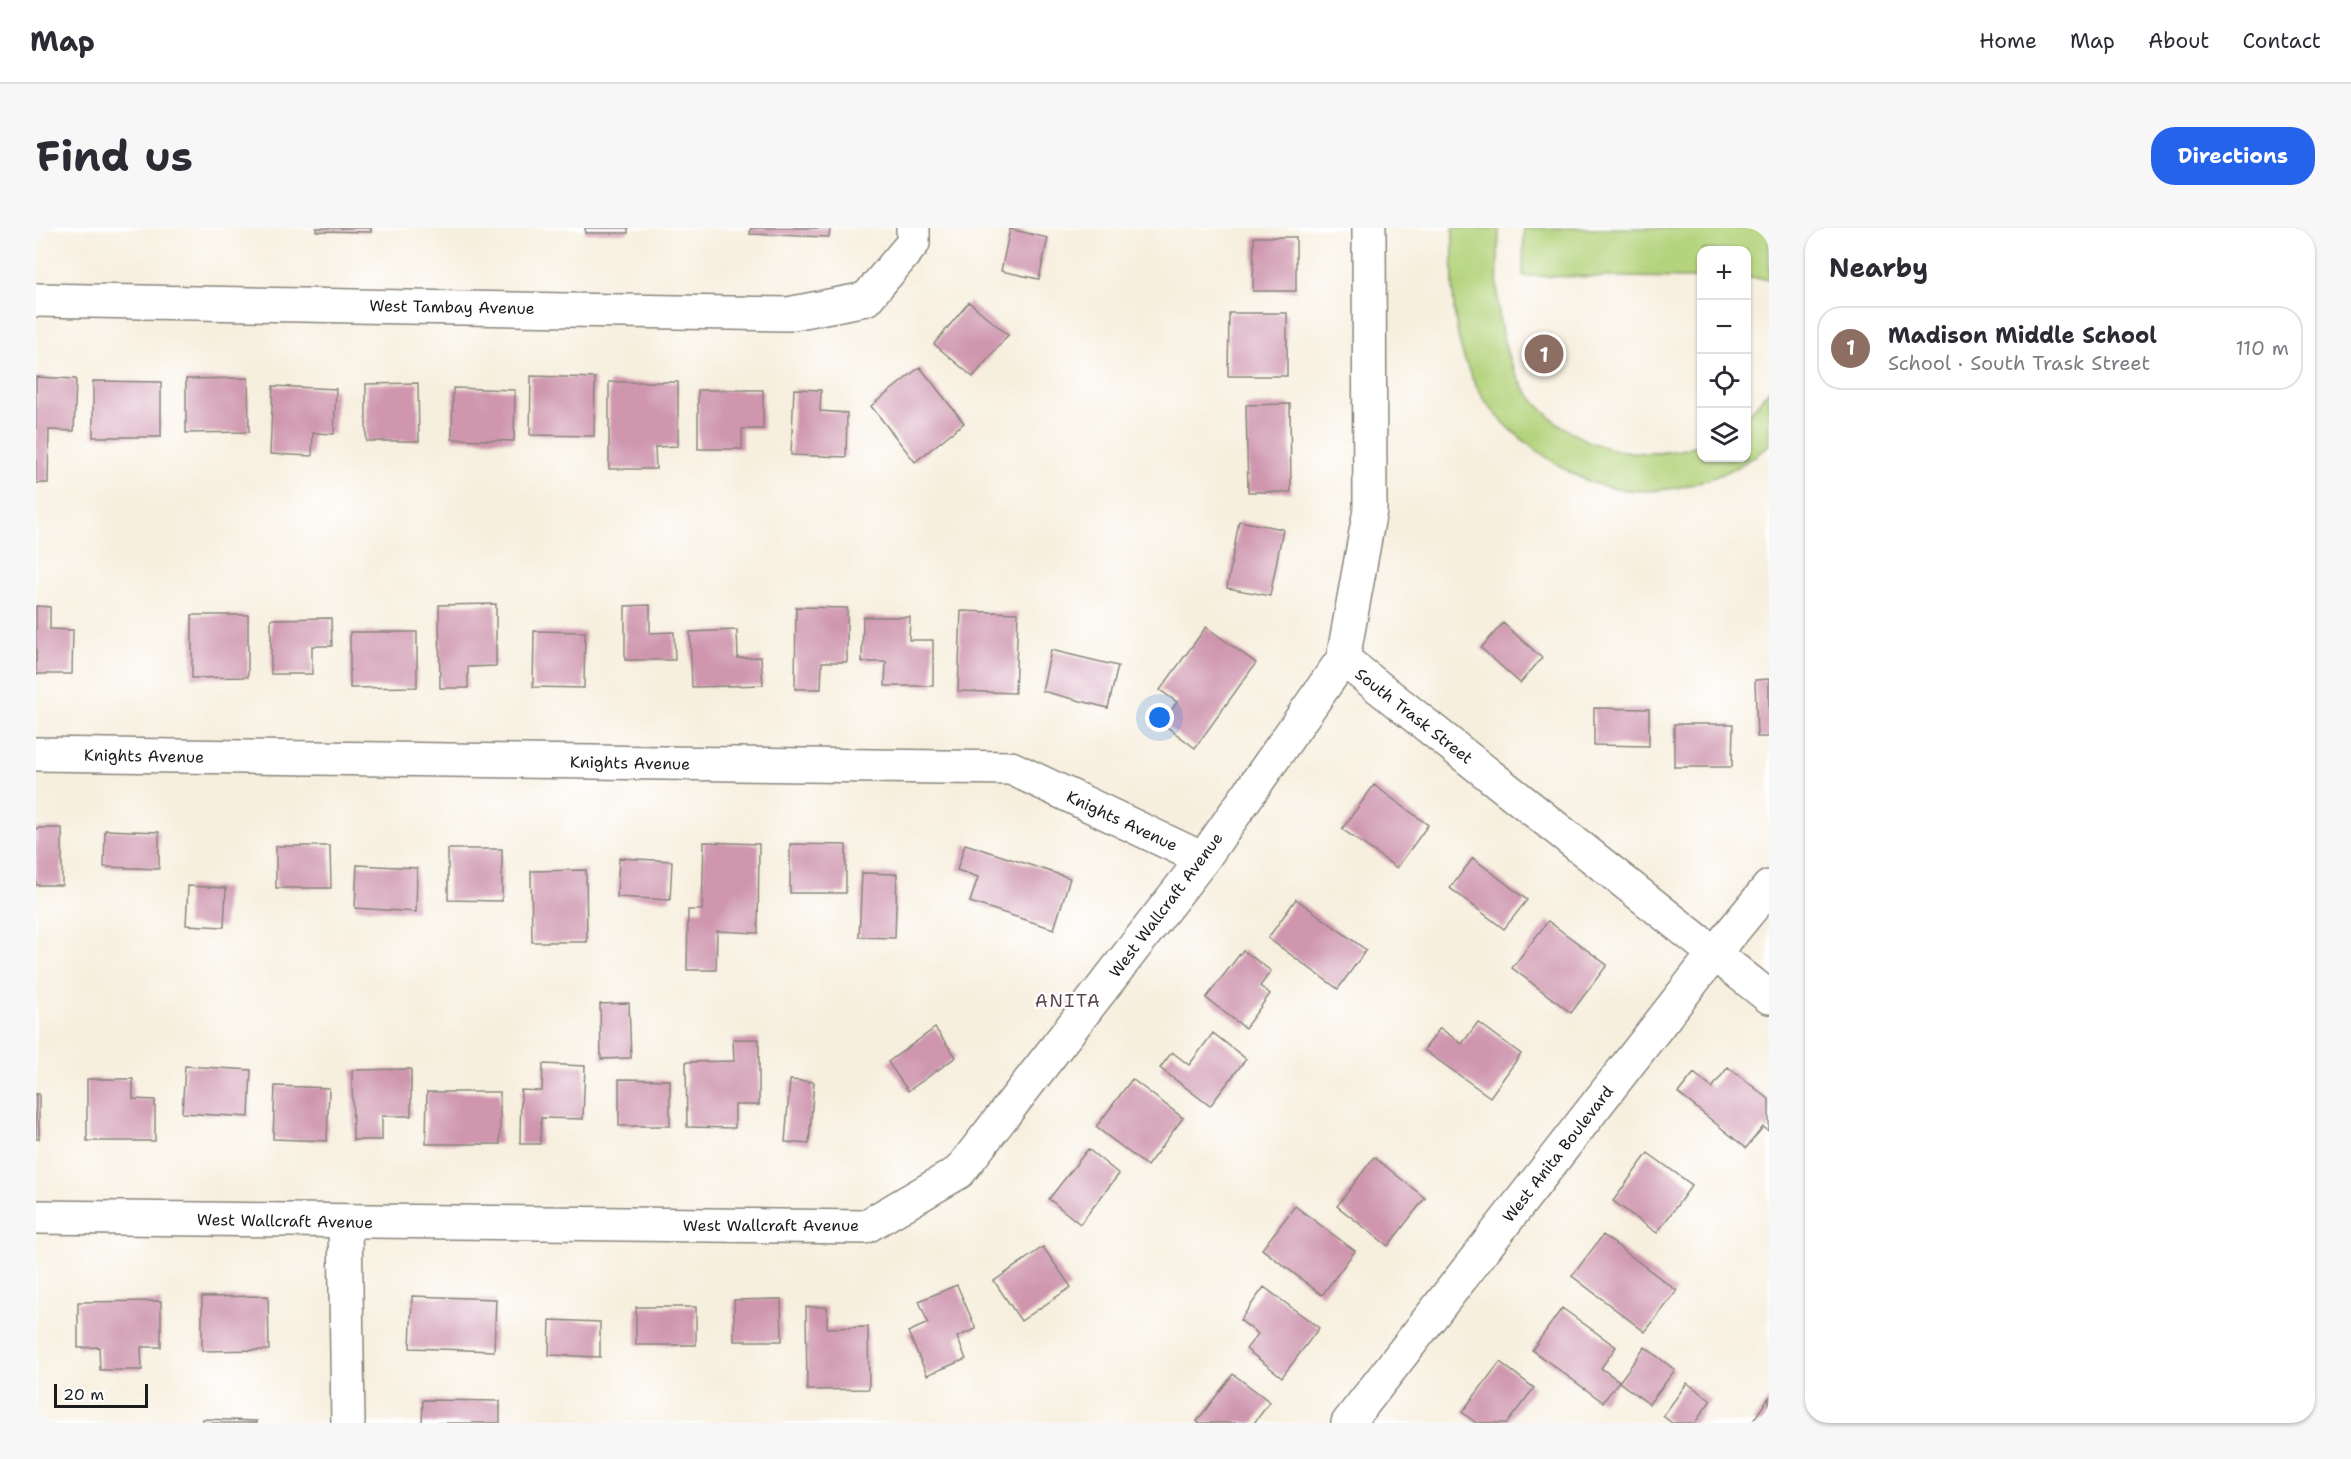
<!DOCTYPE html>
<html lang="en">
<head>
<meta charset="utf-8">
<style>
	:root { --surface:#fff; --page:#f7f7f7; --text:#2b2b33; --muted:#7c7c81; --line:#e1e1e2; --accent:#2563eb }
	body { margin:0; font-family:"Shantell Sans",sans-serif; background:var(--page); color:var(--text) }
	.controls { position:absolute; right:18px; top:18px; display:grid; overflow:hidden; border-radius:12px; box-shadow:0 2px 4px #0004 }
	.controls button { width:54px; height:54px; display:grid; place-items:center; padding:0; border:0; border-bottom:2px solid var(--line); background:var(--surface); color:var(--text); font:30px sans-serif }
	.scale { position:absolute; left:18px; bottom:15px; width:94px; box-sizing:border-box; padding-left:6px; border:3px solid #1c1c1c; border-top:0; font-size:16px; line-height:21px; white-space:nowrap; color:#1c1c1c; -webkit-text-stroke:4px #fff; paint-order:stroke }
	.you { position:absolute; left:1124px; top:490px; width:21px; height:21px; margin:-15px; border:4px solid #fff; border-radius:50%; background:#1a73e8; box-shadow:0 0 0 9px #1a73e833 }
	.badge { display:grid; place-items:center; width:39px; height:39px; border-radius:50%; background:var(--accent); color:#fff; font-size:20px; font-weight:700 }
	.pin { position:absolute; translate:-50% -50%; border:3px solid #fff; box-shadow:0 2px 6px #0006 }
	.list { margin:0; padding:0; list-style:none }
	h2 { display:flex; justify-content:space-between; align-items:center; height:78px; margin:0; padding:0 24px; font-size:26px }
	h2 small { font-size:20px; font-weight:400; color:var(--muted) }
	.list li { display:grid; grid-template-columns:39px 1fr auto; gap:18px; align-items:center; box-sizing:border-box; height:84px; margin:0 12px 12px; padding:0 12px; border:2px solid var(--line); border-radius:24px }
	.list b { display:block; font-size:22px; white-space:nowrap }
	.list p { margin:0; font-size:20px; white-space:nowrap; color:var(--muted) }
	.list em { font-size:20px; font-style:normal; color:var(--muted) }
	.icon { flex:none; width:33px; height:33px; fill:none; stroke:currentColor; stroke-width:2; stroke-linecap:round; stroke-linejoin:round }
	.map { position:relative; flex:none; width:1733px; height:1195px; overflow:hidden; border-radius:24px }
	header { display:flex; align-items:center; gap:36px; box-sizing:border-box; height:84px; padding:0 30px; background:var(--surface); border-bottom:2px solid var(--line) }
	header strong { font-size:28px }
	nav { display:flex; gap:33px; margin-inline-start:auto; font-size:21px }
	.intro { display:flex; align-items:center; justify-content:space-between; box-sizing:border-box; height:144px; padding:0 36px }
	h1 { margin:0; font-size:42px }
	.button { padding:15px 27px; border-radius:24px; background:var(--accent); color:#fff; font-size:21px; font-weight:700 }
	main { display:flex; gap:36px; padding:0 36px }
	aside { flex:1; background:var(--surface); border-radius:24px; box-shadow:0 2px 4px #0004 }
	.map>svg:first-child { display:block }
</style>
</head>
<body>
<header>
<strong>Map</strong>
<nav><a>Home</a><a>Map</a><a>About</a><a>Contact</a></nav>
</header>
<div class="intro"><h1>Find us</h1><a class="button">Directions</a></div>
<main>
<div class="map">
<svg width="1733" height="1195" viewBox="0 0 1733 1195">
	<rect width="100%" height="100%" fill="#fff"/>
	<filter id="ink" filterUnits="userSpaceOnUse"><feTurbulence type="fractalNoise" baseFrequency=".0167" numOctaves="2"/><feDisplacementMap in="SourceGraphic" scale="12" xChannelSelector="R" yChannelSelector="G"/><feConvolveMatrix kernelMatrix="1 2 1 2 8 2 1 2 1" color-interpolation-filters="sRGB"/></filter>
	<filter id="wash" filterUnits="userSpaceOnUse"><feTurbulence type="fractalNoise" baseFrequency=".008" numOctaves="4" result="noise"/><feDisplacementMap in="SourceGraphic" scale="24" xChannelSelector="R" yChannelSelector="G"/><feGaussianBlur stdDeviation="1.35" result="paint"/><feColorMatrix in="noise" values="0 0 0 0 0 0 0 0 0 0 0 0 0 0 0 0 0 1.4 0 .05"/><feComposite in="paint" operator="in"/></filter>
	<g filter="url(#wash)">
		<rect width="100%" height="100%" fill="#f7efde"/>
		<path fill="#b4d37b" stroke="#68784c" stroke-width="1.5" d="M1417,0H1463C1462,38 1458,77 1468,114C1485,180 1544,225 1612,225C1630,225 1649,223 1665,215L1666,230H1710L1711,188L1733,162V217C1691,253 1627,271 1571,259C1545,253 1521,237 1499,221C1471,201 1446,176 1433,143C1413,97 1417,49 1417,0Z
			M1488,0H1733V51L1711,50L1710,22H1666L1665,50L1487,48Z"/>
		<g id="blocks">
			<path fill="#cf96ae" d="M280,0H335V4L280,3Z
				M549,0H592V5H549Z
				M715,0H794L793,9L714,6Z
				M974,1L1012,10L1003,51L965,43Z
				M1218,9H1260V63H1217Z
				M933,74L972,107L937,149L898,116Z
				M1193,85H1251V148H1192Z
				M884,139L928,195L879,234L835,178Z
				M495,148L559,150L558,208L494,207Z
				M0,149L40,151L38,203L13,202L12,255H0Z
				M212,150L213,204L150,205V151Z
				M57,153L125,154V209H57Z
				M573,154H642V218L619,219L620,241H573Z
				M382,155L383,213H330V156Z
				M237,158L300,161L298,206L277,205L276,228L234,226Z
				M417,160L479,162L478,213L416,211Z
				M758,161L785,162L784,183L811,185L810,229L755,227Z
				M662,162H727V201H706V221H662Z
				M1254,176L1255,264H1212L1210,177Z
				M1203,293L1247,301L1234,368L1191,360Z
				M460,376V438L432,439V460H404L403,377Z
				M614,377V405L638,404L639,432H589V378Z
				M0,378L14,379V401L37,402L36,446H0Z
				M760,379L811,380V434H786L785,461H759Z
				M925,383L982,385L979,465L922,463Z
				M156,387H212V449L156,450Z
				M827,389H874L873,412H897V458H849L850,434H826Z
				M295,390L296,418H276V446H235V391Z
				M1467,395L1506,430L1484,455L1445,420Z
				M1170,399L1220,435L1159,520L1126,495L1141,474L1124,462Z
				M701,402L702,430L725,429L727,457L656,459L654,404Z
				M498,403L549,404L548,460L497,459Z
				M314,404H381V459L314,460Z
				M1015,422L1082,438L1072,480L1006,463Z
				M1733,451V509H1721L1719,452Z
				M1558,480L1613,481V518L1558,517Z
				M1638,496H1697L1696,539H1638Z
				M1338,557L1392,597L1361,640L1306,601Z
				M0,600H26V657H0Z
				M69,602L123,604V641L68,639Z
				M668,614L723,616L722,705L681,703L680,742H651L652,682H666Z
				M754,616L810,617V665H754Z
				M929,616L1034,650L1018,701L934,674L942,649L921,642Z
				M240,618H294L295,660H240Z
				M412,621H466V673L412,672Z
				M583,630L636,633L634,672L581,669Z
				M1437,630L1491,672L1468,701L1414,660Z
				M321,637L381,640L380,684L319,680Z
				M550,642L551,714H496L495,643Z
				M826,645L861,646L859,710L823,709Z
				M152,658L190,660L188,699L150,697Z
				M1260,671L1330,722L1302,761L1232,710Z
				M1512,693L1571,737L1535,785L1476,740Z
				M1207,722L1235,743L1224,758L1234,766L1209,800L1170,770Z
				M593,775L595,830L565,831L564,776Z
				M1442,794L1485,826L1454,869L1388,822L1404,800L1426,816Z
				M899,800L920,829L872,863L852,834Z
				M1177,805L1210,831L1174,878L1124,840L1136,824L1153,837Z
				M697,811H723V877H699V900L651,899L650,834L698,833Z
				M507,836L549,838L547,891L505,890L504,916H484L485,862L506,863Z
				M149,838L215,842L213,889L146,885Z
				M1692,839L1733,871V903L1727,899L1710,920L1642,865L1658,845L1676,860Z
				M375,841V888H346V912H317L316,842Z
				M51,851H97V871L119,872V913H51Z
				M583,851L634,852V898H583Z
				M1096,851L1147,890L1111,938L1060,899Z
				M754,852L778,854L773,916L749,914Z
				M239,858L293,860L291,913L237,911Z
				M391,864H464V916H390Z
				M0,866H3V911H0Z
				M1052,921L1083,946L1044,996L1013,971Z
				M1612,925L1656,957L1621,1005L1577,973Z
				M1338,929L1389,970L1352,1018L1301,978Z
				M1259,978L1319,1023L1286,1067L1226,1021Z
				M1567,1007L1641,1063L1609,1104L1536,1048Z
				M1007,1019L1035,1059L985,1093L958,1053Z
				M921,1057L940,1101L921,1109L930,1131L891,1147L872,1104L892,1095L883,1073Z
				M1228,1059L1283,1100L1246,1149L1210,1121L1222,1106L1204,1092Z
				M232,1068L233,1122L166,1123V1069Z
				M376,1068L460,1071L458,1123L374,1120Z
				M745,1071L746,1113H698V1072Z
				M125,1073V1119H105L106,1142H64L63,1119L42,1120V1074Z
				M600,1079H660V1117H600Z
				M770,1079H791V1100L832,1099L833,1161L771,1162Z
				M1526,1080L1580,1119L1565,1140L1583,1153L1567,1174L1496,1122Z
				M514,1092L564,1094V1129L513,1127Z
				M1609,1119L1639,1142L1613,1176L1583,1154Z
				M1464,1134L1498,1160L1471,1195H1440L1426,1184Z
				M1197,1146L1234,1174L1218,1195H1163L1161,1193Z
				M1651,1155L1675,1172L1659,1195H1636L1627,1188Z
				M1733,1169V1195H1720L1717,1193Z
				M387,1172L464,1173V1195H386Z
				M166,1191L221,1193V1195H166Z"/>
		</g>
	</g>
	<g filter="url(#ink)">
		<use href="#blocks" fill-opacity="0" stroke="#8a867d" stroke-width="1.5"/>
		<g fill="none" stroke-linecap="round" stroke-linejoin="round">
			<defs>
				<path id="minor" d="M0,72L752,86L830,71L877,15V0
					M1307,431L1733,769
					M0,526L975,540L1167,631
					M0,989L829,999L923,944L1167,631L1307,431L1334,282L1333,0
					M309,994L312,1195
					M1312,1195L1678,726L1733,659"/>
			</defs>
			<use href="#minor" stroke="#8a867d" stroke-width="36"/>
			<use href="#minor" stroke="#fff" stroke-width="33"/>
		</g>
	</g>
	<g text-anchor="middle" dominant-baseline="central" stroke-width="4.5" stroke-linejoin="round" paint-order="stroke">
		<g font-size="16" fill="#1c1c1c" stroke="#fff">
			<text transform="translate(416 79) rotate(1)">West Tambay Avenue</text>
			<text transform="translate(1378 488) rotate(38)">South Trask Street</text>
			<text transform="translate(108 528) rotate(1)">Knights Avenue</text>
			<text transform="translate(594 535) rotate(1)">Knights Avenue</text>
			<text transform="translate(1086 593) rotate(25)">Knights Avenue</text>
			<text transform="translate(1130 677) rotate(-53)">West Wallcraft Avenue</text>
			<text transform="translate(1522 926) rotate(-52)">West Anita Boulevard</text>
			<text transform="translate(249 993) rotate(1)">West Wallcraft Avenue</text>
			<text x="735" y="997">West Wallcraft Avenue</text>
		</g>
		<g font-size="18" letter-spacing="1.5" fill="#5b474f" stroke="#fff">
			<text x="1032" y="773">ANITA</text>
		</g>
	</g>
</svg>
<div class="controls">
<button>+</button>
<button>−</button>
<button><svg class="icon" aria-label="locate" viewBox="0 0 24 24"><circle cx="12" cy="12" r="6"/><path d="M12 2v4M12 18v4M2 12h4M18 12h4"/></svg></button>
<button><svg class="icon" aria-label="layers" viewBox="0 0 24 24"><path d="M12 4l9 5-9 5-9-5zM3 14l9 5 9-5"/></svg></button>
</div>
<div class="scale">20 m</div>
<div class="you"></div>
<div class="pin badge" style="left:1508px;top:126px;background:#8d6e63">1</div>
</div>
<aside>
<h2>Nearby<small></small></h2>
<ul class="list">
<li><span class="badge" style="background:#8d6e63">1</span><div><b>Madison Middle School</b><p>School · South Trask Street</p></div><em>110 m</em></li>
</ul>
</aside>
</main>
</body>
</html>
